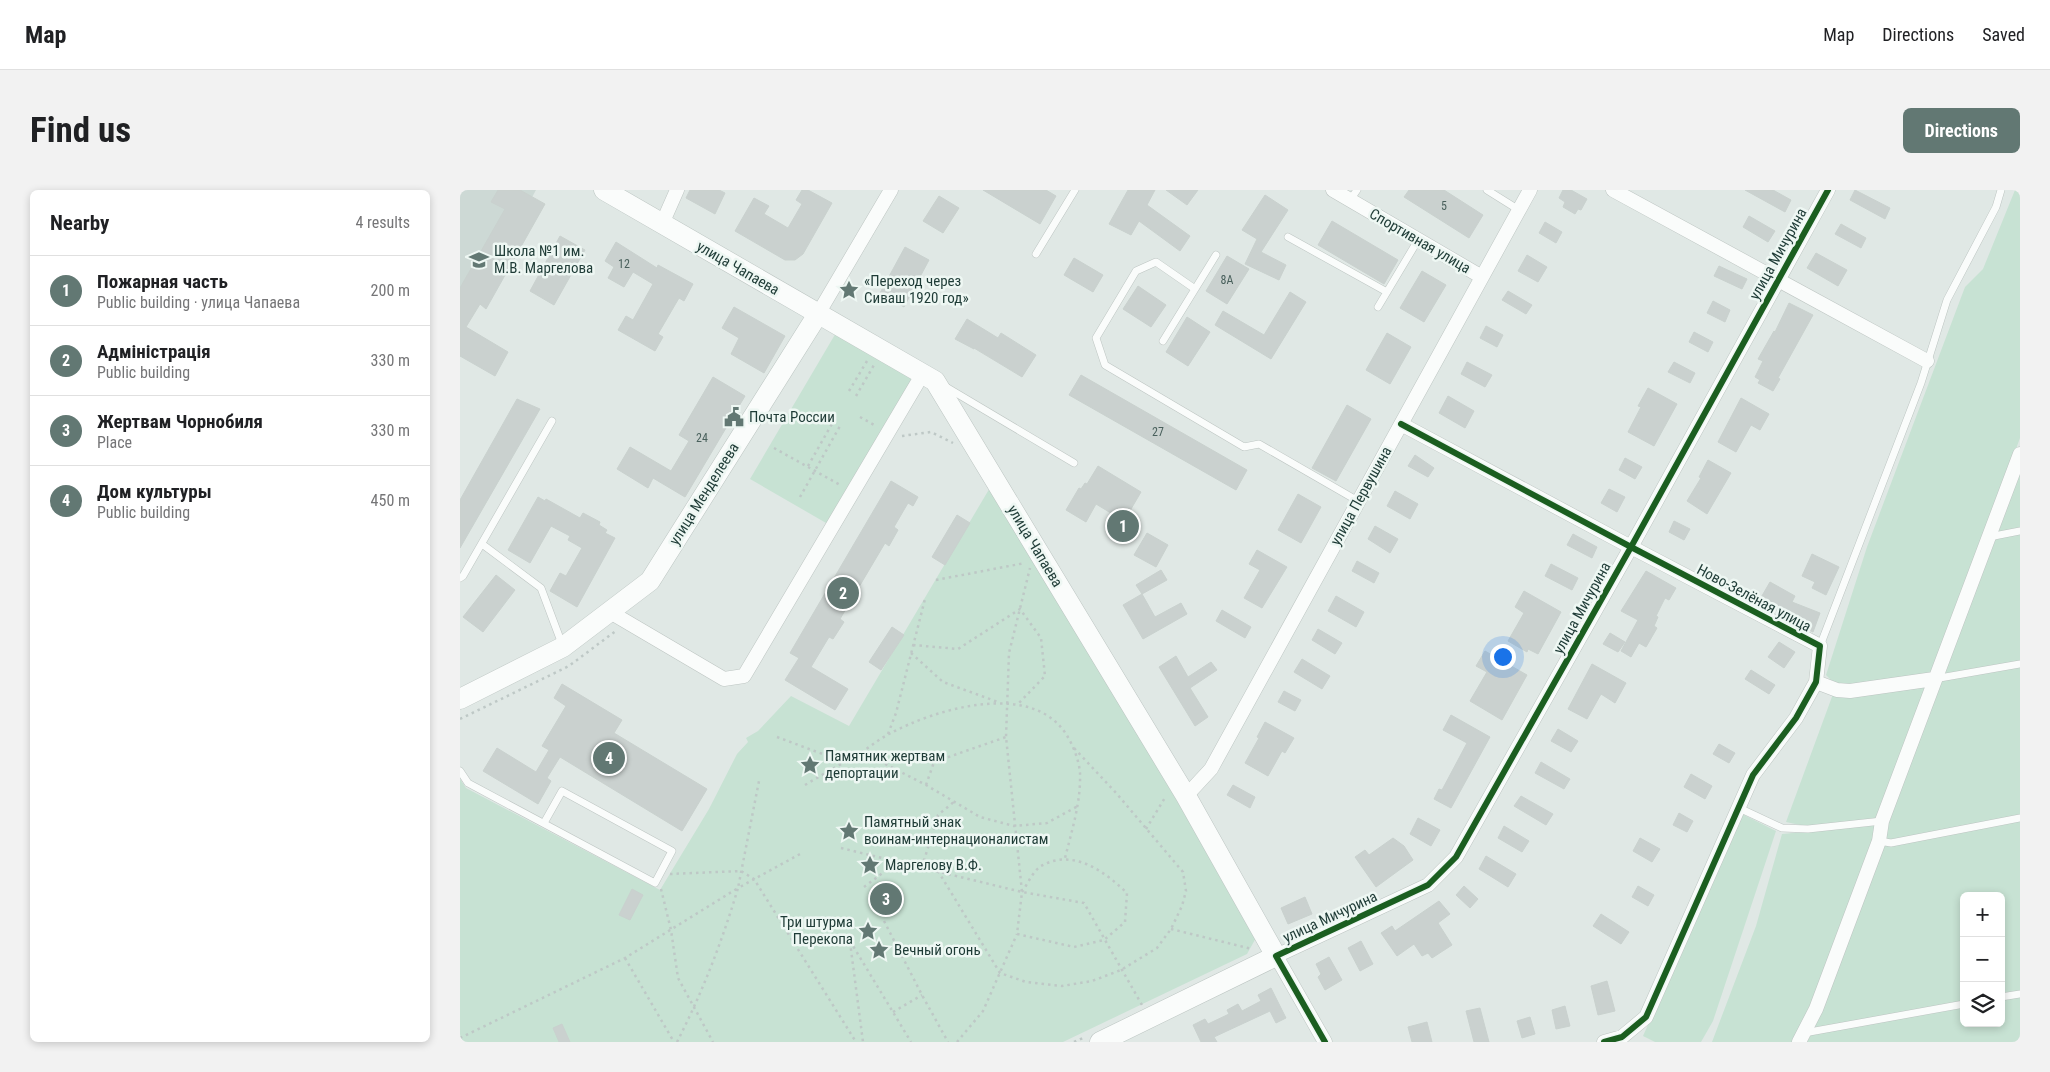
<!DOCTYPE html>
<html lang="en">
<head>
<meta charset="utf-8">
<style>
	:root { --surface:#fff; --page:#f2f2f2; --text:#202124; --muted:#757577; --line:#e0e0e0; --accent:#627873 }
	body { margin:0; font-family:"Roboto Condensed",sans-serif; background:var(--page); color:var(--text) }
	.controls { position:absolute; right:15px; bottom:15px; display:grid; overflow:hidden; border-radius:8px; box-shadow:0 2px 8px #0003 }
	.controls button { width:45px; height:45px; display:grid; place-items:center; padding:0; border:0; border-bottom:1px solid var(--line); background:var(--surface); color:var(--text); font:25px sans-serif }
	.you { position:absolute; left:1042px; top:466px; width:18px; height:18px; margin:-12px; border:4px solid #fff; border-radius:50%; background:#1a73e8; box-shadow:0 0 0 8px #1a73e833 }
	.badge { display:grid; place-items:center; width:32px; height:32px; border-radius:50%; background:var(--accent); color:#fff; font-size:16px; font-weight:700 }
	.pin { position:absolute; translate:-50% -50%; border:2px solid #fff; box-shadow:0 1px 5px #0006 }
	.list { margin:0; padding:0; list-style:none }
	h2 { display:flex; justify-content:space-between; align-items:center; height:65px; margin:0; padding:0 20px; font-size:21px }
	h2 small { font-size:16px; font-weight:400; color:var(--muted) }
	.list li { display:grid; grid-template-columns:32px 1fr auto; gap:15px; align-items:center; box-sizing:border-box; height:70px; padding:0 20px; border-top:1px solid var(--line) }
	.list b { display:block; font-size:19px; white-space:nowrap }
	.list p { margin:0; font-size:16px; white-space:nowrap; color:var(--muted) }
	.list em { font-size:16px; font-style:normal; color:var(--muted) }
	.icon { flex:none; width:28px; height:28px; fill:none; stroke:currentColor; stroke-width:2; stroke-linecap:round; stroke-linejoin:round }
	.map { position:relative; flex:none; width:1560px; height:852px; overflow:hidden; border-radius:8px }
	header { display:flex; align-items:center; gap:30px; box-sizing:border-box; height:70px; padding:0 25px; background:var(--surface); border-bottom:1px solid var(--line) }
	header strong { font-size:24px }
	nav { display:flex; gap:28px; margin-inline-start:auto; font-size:18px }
	.intro { display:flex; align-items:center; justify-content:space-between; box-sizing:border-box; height:120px; padding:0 30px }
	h1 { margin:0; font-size:35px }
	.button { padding:12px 22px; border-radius:8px; background:var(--accent); color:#fff; font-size:18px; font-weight:700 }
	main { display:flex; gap:30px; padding:0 30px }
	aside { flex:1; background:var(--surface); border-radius:8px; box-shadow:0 2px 8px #0003 }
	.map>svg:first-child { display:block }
</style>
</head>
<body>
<header>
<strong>Map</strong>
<nav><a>Map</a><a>Directions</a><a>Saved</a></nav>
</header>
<div class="intro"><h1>Find us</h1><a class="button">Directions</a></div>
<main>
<aside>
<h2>Nearby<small>4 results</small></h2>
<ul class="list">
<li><span class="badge">1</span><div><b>Пожарная часть</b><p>Public building · улица Чапаева</p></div><em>200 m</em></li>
<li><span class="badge">2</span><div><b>Адміністрація</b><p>Public building</p></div><em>330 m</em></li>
<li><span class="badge">3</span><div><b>Жертвам Чорнобиля</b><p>Place</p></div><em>330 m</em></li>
<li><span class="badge">4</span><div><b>Дом культуры</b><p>Public building</p></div><em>450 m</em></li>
</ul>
</aside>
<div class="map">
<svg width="1560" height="852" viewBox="0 0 1560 852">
	<rect width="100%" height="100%" fill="#e0e8e5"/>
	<path fill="#cdd9d5" d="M0,0H76L0,139Z"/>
	<path fill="#c7e2d3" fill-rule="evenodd" d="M1555,0H1560V248L1472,486L1377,496L1366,485L1407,357L1505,97L1523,79Z
		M380,136L462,185L373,337L290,289Z
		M1560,284V852H1345L1349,844ZM1504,706H1541V833H1504Z
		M531,296L797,746L787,764L603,852H0V589L6,598L200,700L249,619L277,564L288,552L286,548L298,541L331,506L389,536Z
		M1461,496L1468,498L1421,628L1345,636L1326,632L1373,504Z
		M1282,624L1316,641L1253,831L1241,852H1195L1183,846Z
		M1420,635L1351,819L1335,852H1252L1296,736L1322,644Z"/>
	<path fill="#cad1cf" stroke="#c9d1ce" d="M38,0H60L85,14L26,119L20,114L6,137L48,162L35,186L0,166V98L45,19L31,12Z
		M230,0H259L265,3L255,24L226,8Z
		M342,0H348L372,13L343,64L335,70H325L275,41L294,8L309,16L304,24L328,38L342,14L336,10Z
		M523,0H586L596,6L580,34Z
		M668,0H695L687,15L730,46L720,61L679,31L671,45L649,34Z
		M706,0H738L727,15Z
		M949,0H984L1023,25L1009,48L944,7Z
		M1103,0H1111L1127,9L1121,20L1118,19L1115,24L1103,17L1105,12L1099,8Z
		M1285,0H1313L1331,10L1325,22Z
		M1395,0L1430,18L1425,29L1390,10Z
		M805,5L828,20L801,62L826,75L819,90L785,74L797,49L782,40Z
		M479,6L499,18L483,43L463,31Z
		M1289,26L1315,41L1308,52L1283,37Z
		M872,31L938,70L924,94L858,55Z
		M1085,32L1102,42L1096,53L1079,43Z
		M1381,34L1406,48L1401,58L1375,44Z
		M100,46L125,60L94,115L70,101Z
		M156,52L197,78L198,75L233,94L224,111L219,108L198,144L203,147L195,161L158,140L166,126L173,130L193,94L173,82L164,97L148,88L154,77L145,71Z
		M445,57L469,70L444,117L420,103Z
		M1356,63L1387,80L1378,96L1347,78Z
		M1067,65L1087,77L1078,92L1058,81Z
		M767,66L789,79L767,114L746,101Z
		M614,68L643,85L633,102L604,85Z
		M1259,76L1287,89L1282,99L1254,86Z
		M962,81L986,95L964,132L940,118Z
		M678,96L706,115L691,137L663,119Z
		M1048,101L1072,115L1066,124L1042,110Z
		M830,102L846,112L811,169L755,135L763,121L804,145Z
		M1253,111L1270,120L1265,132L1247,123Z
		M1329,113L1353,125L1318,188L1320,189L1313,201L1298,193L1300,190L1295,187L1303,171L1298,169L1314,141L1315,142Z
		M274,117L325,146L304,183L271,164L279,148L262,138Z
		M727,127L750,142L728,176L706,162Z
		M507,129L538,148L541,143L576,165L562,187L514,158V159L495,149Z
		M1026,136L1043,145L1037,157L1020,148Z
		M1234,142L1253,152L1248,162L1229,152Z
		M927,143L951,157L930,194L906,180Z
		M1007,172L1032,185L1025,197L1001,184Z
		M1214,172L1235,183L1230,193L1208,182Z
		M621,185L787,280L776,300L609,205Z
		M253,187L285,206L225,307L193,288L188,298L157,279L170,257L211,281L229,251L219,245Z
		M1188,198L1217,214L1194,256L1168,242L1181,217L1178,216Z
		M988,206L1014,221L1005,238L979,223Z
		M1281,208L1309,224L1300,240L1291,235L1276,262L1258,252Z
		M57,209L80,219L0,358V310Z
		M887,215L911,229L876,291L852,278Z
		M955,265L974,278L968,287L948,276Z
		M1165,268L1182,277L1175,289L1159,280Z
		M1248,270L1271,283L1247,324L1227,311L1241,288L1239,287Z
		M638,276L681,302L664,331L636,314L626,332L606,320L619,298L621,299L625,293L627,294Z
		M431,291L458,307L453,316L448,313L434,337L438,340L429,356L425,353L380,429L384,432L373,449L369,447L351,477L388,499L375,520L325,490L339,468L330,463Z
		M1149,299L1165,307L1157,322L1141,313Z
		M935,301L958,314L950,329L927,316Z
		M838,304L861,317L841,353L818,340Z
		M78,307L85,311L86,309L120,328L123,323L140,332L139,335L147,340L145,343L155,348L117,417L90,401L100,383L106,386L122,358L108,350L110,346L91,336L70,373L48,360Z
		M497,325L510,333L485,375L472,367Z
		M1214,331L1230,339L1224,350L1209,342Z
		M915,336L938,349L930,363L908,349Z
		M687,343L708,355L696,377L674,365Z
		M1113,344L1137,357L1132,368L1107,355Z
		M797,360L827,377L802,418L784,408L800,380L789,374Z
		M1352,364L1379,377L1366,405L1352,398L1355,392L1342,386Z
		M897,371L919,383L914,393L892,381Z
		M1091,374L1118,388L1112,400L1085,386Z
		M701,380L707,390L682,404L676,395Z
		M1186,381L1216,398L1209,410L1205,408L1196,426L1198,427L1194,436L1197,438L1186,457L1179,453L1171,467L1161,461L1178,430L1161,421Z
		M36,385L55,400L23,442L3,427Z
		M1310,392L1335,406L1332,412L1360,423L1353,442L1332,432L1333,430L1299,411Z
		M1064,401L1101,422L1078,464L1068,459L1067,462L1048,451L1064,423L1055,417Z
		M682,404L695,427L721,413L727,424L683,449L663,415Z
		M876,406L904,422L896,437L868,421Z
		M762,420L791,437L785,448L756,431Z
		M432,437L444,445L421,480L409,472Z
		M858,439L882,453L875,464L852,450Z
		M1150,443L1165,452L1158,462L1143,454Z
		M1319,452L1335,462L1324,478L1308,467Z
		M1025,461L1067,485L1042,530L1010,511L1027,482L1016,476Z
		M716,466L728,487L751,472L757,480L730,498L748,527L735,536L699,477Z
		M842,469L870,486L862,499L834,482Z
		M1132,474L1166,493L1155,513L1141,504L1127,529L1108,519Z
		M1291,480L1315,495L1309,504L1285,489Z
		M102,494L162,530L154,543L247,599L222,641L100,567L87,588L91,591L78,614L23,581L37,558L76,582L89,560L82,556L106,516L94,508Z
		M824,501L841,510L835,521L818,512Z
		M991,525L1030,547L991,618L974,609L979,599L982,600L1007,553L983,540Z
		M805,532L834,548L825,563L822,561L808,586L785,573L799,548L797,547Z
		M1098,539L1118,551L1111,562L1091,551Z
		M1259,554L1275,563L1269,573L1253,564Z
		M1081,572L1110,589L1104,599L1075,583Z
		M1231,584L1252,596L1245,609L1224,597Z
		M773,595L795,607L790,618L767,605Z
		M1061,606L1093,624L1086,635L1054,616Z
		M1219,623L1233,631L1227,642L1213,635Z
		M958,628L980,640L971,656L950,644Z
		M1044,636L1069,651L1062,662L1038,648Z
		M933,648L944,656L953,670L916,697L895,667L905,660L909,665Z
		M1180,648L1200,659L1192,672L1173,661Z
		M1026,666L1056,684L1048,697L1019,679Z
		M1004,696L1018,709L1010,718L996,705Z
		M1178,696L1194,705L1188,716L1172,707Z
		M172,699L183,705L170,730L159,725Z
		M845,707L852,724L828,734L821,718Z
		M979,711L990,724L978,733L992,755L972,768L968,763L962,766L954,754L937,766L921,743L932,736L935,741Z
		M1141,724L1169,742L1161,754L1133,736Z
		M901,751L913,774L900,781L888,758Z
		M869,767L882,790L865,800L858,787L861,784L856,774Z
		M1147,791L1155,821L1138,825L1131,796Z
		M811,798L826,828L816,833L810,821L754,847L757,852H741L733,835L745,829L748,834L769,824L767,820L778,814L782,821L801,811L798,805Z
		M1105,816L1110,836L1096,839L1092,820Z
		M1020,818L1029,852H1014L1006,821Z
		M1070,827L1075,844L1062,848L1057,831Z
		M967,832L972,852H952L948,837Z
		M102,834L110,852H99L93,838Z"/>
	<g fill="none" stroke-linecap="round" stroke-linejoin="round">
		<defs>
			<path id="lane" d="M1027,0L1059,20
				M890,10L897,0
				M828,47L927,102
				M576,64L615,0
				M735,99L696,72L676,81L636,148L645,175L784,257L799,254L898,311
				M918,117L958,50
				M703,151L756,65
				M486,197L614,273
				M1529,347L1560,341
				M22,354L81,398L102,454
				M0,388L3,386L92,231
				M1360,456L1461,193L1487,110L1536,17L1541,0
				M1474,489L1560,474
				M0,581L8,593L195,693L212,661L102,601L84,633
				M1279,618L1322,638L1348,639L1422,631
				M1419,651L1431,653L1560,628
				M1541,807L1560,804
				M1344,843L1504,814"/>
			<path id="street" d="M873,0L1022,87
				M1153,0L1467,171
				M202,34L217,0
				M358,124L431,0
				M941,234L1171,357L1360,456L1356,492L1336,528L1293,585L1186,827L1162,847L1144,852
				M150,422L264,489L284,486L462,185
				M1356,492L1377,500L1390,501L1474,489
				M726,606L751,579L1070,0
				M865,852L816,766L968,695L996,667L1171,357L1368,0
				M1339,852L1356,819L1419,651L1422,631L1560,264"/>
			<path id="secondary" d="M144,0L475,191L726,606L816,766L640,852
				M0,509L103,457L190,391L358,124"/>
		</defs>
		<use href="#lane" stroke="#bdc5c2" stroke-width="8"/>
		<use href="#street" stroke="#bdc5c2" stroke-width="15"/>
		<use href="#secondary" stroke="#bcc5c2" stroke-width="21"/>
		<path stroke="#bec8c6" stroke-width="2.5" stroke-dasharray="2.5 4" stroke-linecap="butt" d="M389,201L407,171
			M396,206L414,175
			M400,227L416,236
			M442,246L471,242L493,253
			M314,258L382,296
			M348,276L373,232
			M340,307L380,236
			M476,390L565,373
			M453,455L498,459L560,419L581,448L585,486L558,514
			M451,463L483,492L538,512
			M0,529L109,476L157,440
			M428,544L436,523L465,409
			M317,547L384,572
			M402,562L466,595L520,627L554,636L587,633L618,616
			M345,595C363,584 382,574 400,563C410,557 419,549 429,544C475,519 571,490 606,544C613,555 619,570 620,583C621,612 612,640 605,668
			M466,595L474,572L546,547
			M686,639L706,606
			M381,658L562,702L624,713L682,815
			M462,677L478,625L495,611
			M478,681L540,783L566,792L602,796L632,791L661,780L697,758L711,739L722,716L726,701L723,682L657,604L614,558
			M210,684L281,681L294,689L396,852
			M404,697L437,672
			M201,699L211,740L218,788L253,852
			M562,702C567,695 573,681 581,676C613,658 644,681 667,703L665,732L644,750L614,757L557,744L562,702L546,547L549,463L570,378
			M424,731L462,805L488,852
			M711,739L792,759
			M390,751L451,852
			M390,752L403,852
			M165,768L214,852
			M433,822L462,805
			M0,848L165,768L278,698L299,591
			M217,852C242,803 262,752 278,698L340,664
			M497,852L523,821L557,744
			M614,852L625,847"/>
		<use href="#lane" stroke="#fafcfb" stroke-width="7"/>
		<use href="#street" stroke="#fafcfb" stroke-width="14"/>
		<use href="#secondary" stroke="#fafcfb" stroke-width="20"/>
		<defs>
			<path id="cycleway" d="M941,234L1171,357L1360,456L1356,492L1336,528L1293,585L1186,827L1162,847L1144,852
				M865,852L816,766L968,695L996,667L1171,357L1368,0"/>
		</defs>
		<use href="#cycleway" stroke="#eef7f3" stroke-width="9"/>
		<use href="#cycleway" stroke="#1b5e20" stroke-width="6"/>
	</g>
	<defs>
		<symbol id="school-bare" viewBox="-9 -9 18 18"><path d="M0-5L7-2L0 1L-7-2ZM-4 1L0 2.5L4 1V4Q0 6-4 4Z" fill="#627873" stroke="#eef7f3" stroke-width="2.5" paint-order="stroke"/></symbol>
		<symbol id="sight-bare" viewBox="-9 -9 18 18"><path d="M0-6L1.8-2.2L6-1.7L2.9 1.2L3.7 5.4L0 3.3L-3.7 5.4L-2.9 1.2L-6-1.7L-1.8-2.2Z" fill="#627873" stroke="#eef7f3" stroke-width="2.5" paint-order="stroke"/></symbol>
		<symbol id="civic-bare" viewBox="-9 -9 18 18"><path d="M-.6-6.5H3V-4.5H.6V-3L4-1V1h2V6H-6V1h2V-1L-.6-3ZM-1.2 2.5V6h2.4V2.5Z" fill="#627873" stroke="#eef7f3" stroke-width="2.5" paint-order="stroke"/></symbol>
	</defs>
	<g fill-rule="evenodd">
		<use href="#school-bare" x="5" y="56" width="28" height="28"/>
		<use href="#sight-bare" x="375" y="86" width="28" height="28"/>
		<use href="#civic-bare" x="260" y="213" width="28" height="28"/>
		<use href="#sight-bare" x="336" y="561" width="28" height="28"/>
		<use href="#sight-bare" x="375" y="627" width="28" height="28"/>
		<use href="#sight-bare" x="396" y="661" width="28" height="28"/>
		<use href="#sight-bare" x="394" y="727" width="28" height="28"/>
		<use href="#sight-bare" x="405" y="746" width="28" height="28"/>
	</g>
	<g text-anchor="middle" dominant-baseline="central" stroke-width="5" stroke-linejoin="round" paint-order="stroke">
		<g font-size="12" fill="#49605c">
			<text x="984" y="16">5</text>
			<text x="164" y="74">12</text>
			<text x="767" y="90">8А</text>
			<text x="698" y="242">27</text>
			<text x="242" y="248">24</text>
		</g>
		<g font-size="15" fill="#1e3b36" stroke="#eef7f3">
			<text transform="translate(960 51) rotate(30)">Спортивная улица</text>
			<text transform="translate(1318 64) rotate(-61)">улица Мичурина</text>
			<text transform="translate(278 78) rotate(30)">улица Чапаева</text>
			<text transform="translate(244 304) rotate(-58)">улица Менделеева</text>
			<text transform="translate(901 306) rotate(-61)">улица Первушина</text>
			<text transform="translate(575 356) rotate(59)">улица Чапаева</text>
			<text transform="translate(1294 408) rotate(28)">Ново-Зелёная улица</text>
			<text transform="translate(1122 418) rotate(-61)">улица Мичурина</text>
			<text transform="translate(870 727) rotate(-25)">улица Мичурина</text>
		</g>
		<g font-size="15" fill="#1e3b36" stroke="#eef7f3" text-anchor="start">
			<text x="34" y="61">Школа №1 им.<tspan x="34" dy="17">М.В. Маргелова</tspan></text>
			<text x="404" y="91">«Переход через<tspan x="404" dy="17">Сиваш 1920 год»</tspan></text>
			<text x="289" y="227">Почта России</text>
			<text x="365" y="566">Памятник жертвам<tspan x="365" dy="17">депортации</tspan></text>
			<text x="404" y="632">Памятный знак<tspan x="404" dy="17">воинам-интернационалистам</tspan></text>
			<text x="425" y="675">Маргелову В.Ф.</text>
			<text x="393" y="732" text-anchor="end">Три штурма<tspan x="393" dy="17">Перекопа</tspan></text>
			<text x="434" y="760">Вечный огонь</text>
		</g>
	</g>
</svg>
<div class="controls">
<button>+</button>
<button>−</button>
<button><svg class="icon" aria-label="layers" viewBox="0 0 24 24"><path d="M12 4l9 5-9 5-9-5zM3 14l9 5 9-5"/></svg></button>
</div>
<div class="you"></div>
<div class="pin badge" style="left:663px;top:336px">1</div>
<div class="pin badge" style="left:383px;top:403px">2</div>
<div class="pin badge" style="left:426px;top:709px">3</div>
<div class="pin badge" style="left:149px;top:568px">4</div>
</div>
</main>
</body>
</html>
